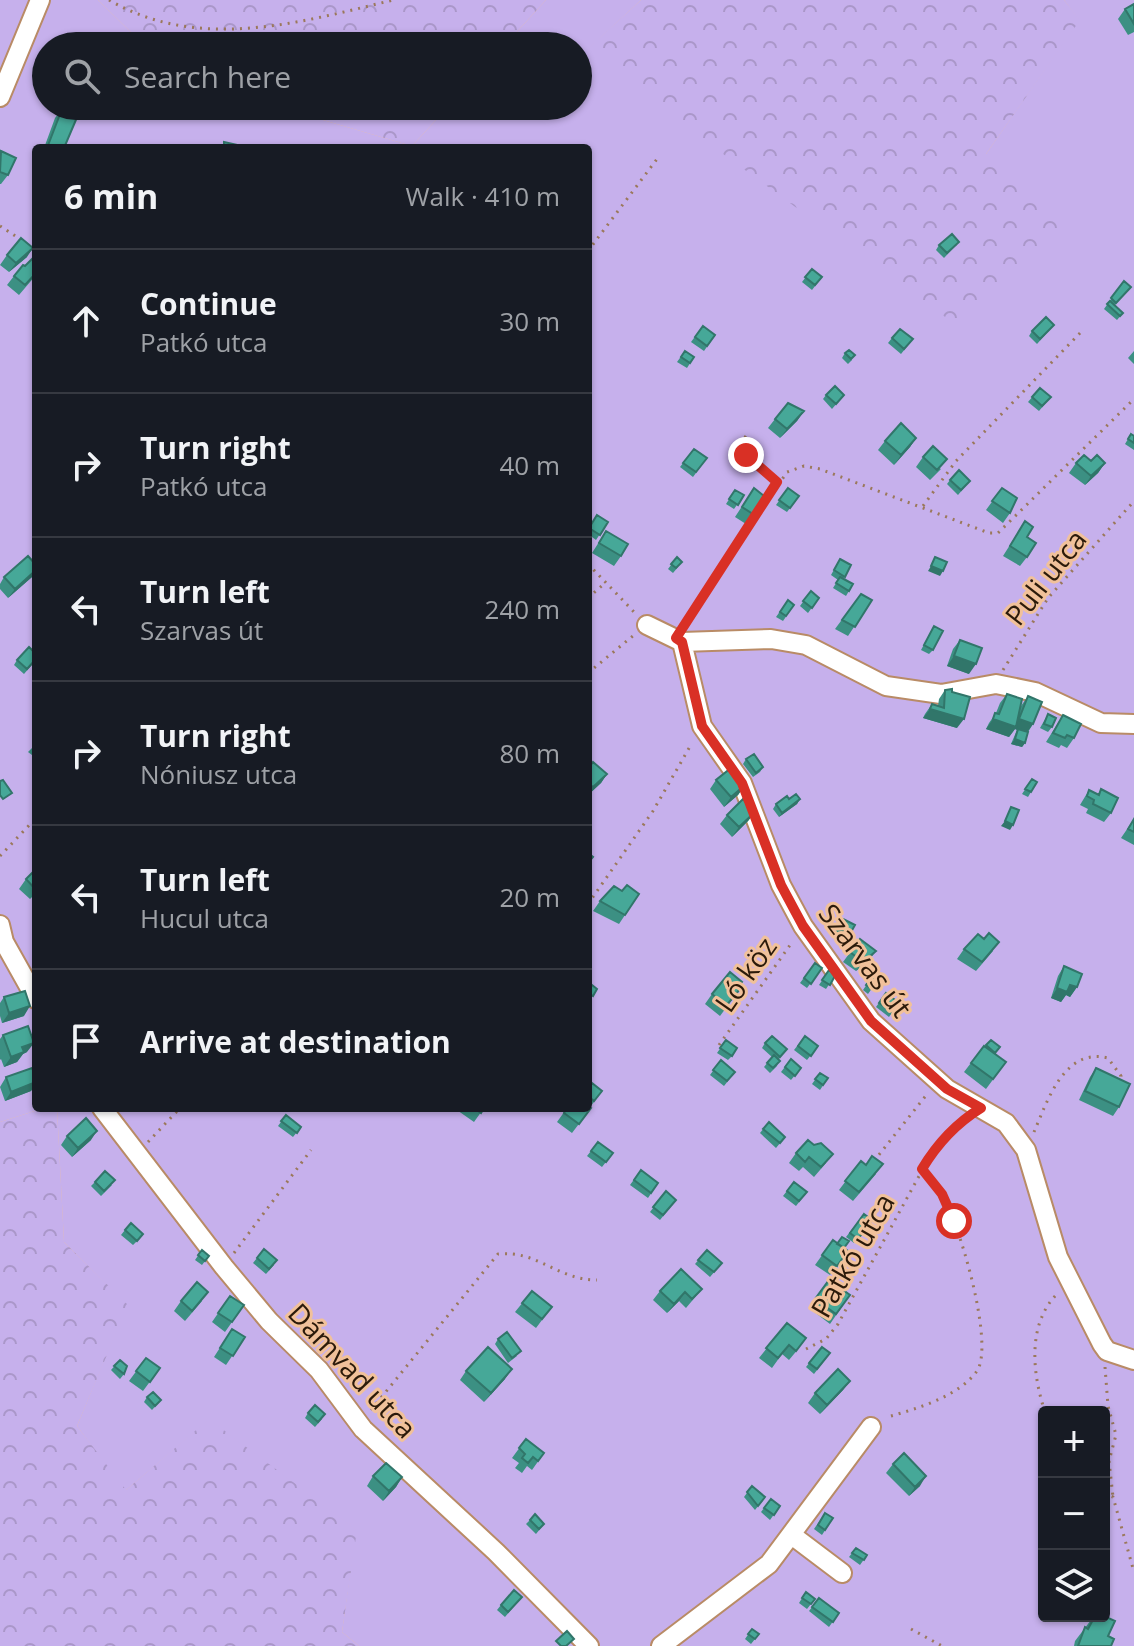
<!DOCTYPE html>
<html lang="en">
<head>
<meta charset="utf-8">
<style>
	:root { --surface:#171b24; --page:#20242c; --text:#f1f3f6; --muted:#9ea1a6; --line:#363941 }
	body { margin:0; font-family:"Open Sans",sans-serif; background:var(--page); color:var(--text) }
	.controls { position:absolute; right:24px; bottom:24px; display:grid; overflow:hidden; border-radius:8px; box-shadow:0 2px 6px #0004 }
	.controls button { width:72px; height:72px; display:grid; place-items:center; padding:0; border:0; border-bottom:2px solid var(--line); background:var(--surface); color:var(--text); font:40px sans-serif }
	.stop { position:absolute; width:24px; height:24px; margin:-18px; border:6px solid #d93025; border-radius:50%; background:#fff }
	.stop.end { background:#d93025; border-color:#fff; box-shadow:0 2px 8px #0008 }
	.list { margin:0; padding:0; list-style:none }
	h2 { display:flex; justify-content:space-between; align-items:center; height:104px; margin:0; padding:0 32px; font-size:34px }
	h2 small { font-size:26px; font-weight:400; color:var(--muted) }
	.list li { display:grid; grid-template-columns:52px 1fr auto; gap:24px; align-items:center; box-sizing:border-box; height:144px; padding:0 32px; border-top:2px solid var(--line) }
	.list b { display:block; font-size:30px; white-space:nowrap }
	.list p { margin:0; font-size:26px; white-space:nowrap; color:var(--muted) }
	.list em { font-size:26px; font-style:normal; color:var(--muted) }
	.icon { flex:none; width:44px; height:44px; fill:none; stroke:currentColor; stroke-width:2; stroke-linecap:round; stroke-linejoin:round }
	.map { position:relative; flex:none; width:1134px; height:1646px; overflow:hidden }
	.search { position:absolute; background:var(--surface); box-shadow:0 2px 6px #0004; left:32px; top:32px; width:560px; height:88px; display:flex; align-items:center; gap:20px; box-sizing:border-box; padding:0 28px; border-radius:44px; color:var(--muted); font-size:30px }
	.panel { position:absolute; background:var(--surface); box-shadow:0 2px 6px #0004; left:32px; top:144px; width:560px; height:968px; border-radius:8px }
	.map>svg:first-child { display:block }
</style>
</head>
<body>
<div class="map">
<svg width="1134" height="1646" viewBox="0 0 1134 1646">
	<defs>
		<pattern id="forest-crowns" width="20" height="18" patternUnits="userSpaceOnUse" patternTransform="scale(2)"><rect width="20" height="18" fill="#c6b0ec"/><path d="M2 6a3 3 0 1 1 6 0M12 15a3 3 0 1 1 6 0" fill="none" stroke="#aa97c9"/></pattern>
	</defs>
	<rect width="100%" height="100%" fill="#f1c19a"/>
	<path fill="#c6b0ec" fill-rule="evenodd" d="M0,0H98L145,46H46V106H275L412,146L449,106H578V46H504L546,0H641L585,52L986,154L1079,20L1064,0H1134V1646H359L342,1632L356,1530L209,1420L125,1491L77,1426L127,1305L64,1242L57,1108H588V148H36V1108H44L0,1122ZM1044,1412H1104V1616H1044Z"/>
	<path fill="url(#forest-crowns)" d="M98,0H546L504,46H145Z
		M641,0H1064L1080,20L986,154L1070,223L968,323L952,322L584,52Z
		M275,106H449L412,146Z
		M44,1108H57L64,1242L128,1305L77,1426L126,1490L209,1419L357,1530L342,1632L359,1646H0V1122Z"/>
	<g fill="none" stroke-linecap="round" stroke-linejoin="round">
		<defs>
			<path id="minor" d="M0,97L40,0
				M647,625L682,642L702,726L742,783L781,885L803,926L871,1021L947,1089L1006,1123L1026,1150L1058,1257L1102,1344L1107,1351L1134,1360
				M682,642L771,639L806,645L886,686L941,694L996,684L1035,692L1101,723L1134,724
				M0,925L4,942L36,999
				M102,1108L224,1267L269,1321L319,1370L363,1429L496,1552L589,1646
				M793,1536L842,1573
				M661,1646L769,1564L871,1427"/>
		</defs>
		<use href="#minor" stroke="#b98b66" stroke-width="22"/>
		<path stroke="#9b785b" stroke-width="3" stroke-dasharray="2 6" stroke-linecap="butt" d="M109,0C198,52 299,23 393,0
			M0,226L20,239
			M588,251L657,159
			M746,436L738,447L777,482
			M923,506L956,461L1083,330
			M588,564L636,614
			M588,598L605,583
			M685,625L787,472L804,466L820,469L989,533H998L1134,399
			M1003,670L1048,598L1134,501
			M588,673L634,635
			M0,856L36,818
			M588,904L653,811L692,743
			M719,1045L793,941
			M1034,1132C1047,1102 1064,1047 1108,1058L1121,1076L1120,1082
			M148,1142L180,1108
			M874,1161L928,1093
			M234,1253L311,1150
			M806,1349L826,1339L838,1324L935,1147L964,1119
			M1105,1367L1108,1406L1116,1435L1109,1461L1113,1497
			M371,1410L498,1254C538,1250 557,1280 597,1280
			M1045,1412C1032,1373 1027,1323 1058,1293
			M891,1416C919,1408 959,1396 977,1371C995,1344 959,1221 941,1193C936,1185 928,1177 922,1169
			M1104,1494L1113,1497L1134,1572
			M911,1629L942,1646"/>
		<use href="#minor" stroke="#fff" stroke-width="18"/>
	</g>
	<path fill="#3c9083" d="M1134,4V32L1128,35L1118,19L1125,9Z
		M461,106L476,110L466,119L458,111Z
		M62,109L64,148H44L55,118Z
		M0,152L8,175L1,184H0Z
		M959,242L944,258L936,250L939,245Z
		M7,255L27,257L9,272L0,265Z
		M812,269L822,277L812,290L802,282Z
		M36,275L19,295L7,285L14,276Z
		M1124,281L1131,287L1115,305L1123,313L1117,320L1104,309Z
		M1054,325L1037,344L1029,336L1032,331Z
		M703,326L715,335L704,351L691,342Z
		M892,338L913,339L901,354L888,343Z
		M685,351L694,357L687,368L677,362Z
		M1134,351V364L1128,358Z
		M845,353L852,360L848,364L842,358Z
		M1040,388L1051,397L1039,411L1028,402Z
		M826,395H844L832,409L823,399Z
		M804,411L797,421L780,438L768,428L775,419Z
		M1131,434L1134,436V450L1125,444Z
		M916,438L910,447L894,465L878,450L885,441Z
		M694,449L707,458L693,477L680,467Z
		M923,457L941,469L930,480L916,467Z
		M1091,461L1105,463L1098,473L1085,485L1069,473L1076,463Z
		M950,480L970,481L958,495L947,484Z
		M754,488L753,514L746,524L735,517Z
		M788,488L799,496L787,512L776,505Z
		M1002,488L1010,513L1003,523L986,510Z
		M735,490L744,495L734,509L726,504Z
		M597,515L608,522L596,540L588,534V529Z
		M1025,521L1027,537V557L1020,566L1003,556Z
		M606,531L621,556L614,566L592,553Z
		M677,557L678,567L673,573L668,569Z
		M840,559L851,565L843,579L853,584L846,596L833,588L838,580L831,575Z
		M4,577H32L8,598L0,589V584Z
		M811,591L819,598L808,613L800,606Z
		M861,594L872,600L848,636L835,629Z
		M788,600L794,605L783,621L776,617Z
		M934,626L933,650L929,654L921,650Z
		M960,640L969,674L947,666L953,649Z
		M17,660H36L24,674L14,665Z
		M945,690L957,728L923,718L925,714L932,704L938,706L939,699Z
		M1007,694L1021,706L1028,696L1033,724L1028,732L1025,743L1022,747L1011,744L1017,730L1015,729L1009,737L986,729L989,723L996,713L1000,703Z
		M1048,714L1052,727L1048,732L1040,728Z
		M1063,715L1074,738L1067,748L1061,745L1059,748L1046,742Z
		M36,744V758L28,752Z
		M746,759L763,767L760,772L753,777L743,764Z
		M588,768L607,774L601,783L588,795Z
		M1032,779L1037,782L1028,797L1022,794Z
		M716,780L745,785L738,795L724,807L710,789Z
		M1101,789L1111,813L1104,822L1086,813L1088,809L1080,805L1089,790L1098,794Z
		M789,799H800L797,804L779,817L773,809L776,804Z
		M755,812L748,821L732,837L720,824L727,815Z
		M1134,819V845L1121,838Z
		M36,869V893L30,899L19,889L26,879Z
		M622,891L639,894L619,924L593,911L600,901Z
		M843,919L855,925L847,939L835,932Z
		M860,939L876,951L869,960L856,971L843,962Z
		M984,939L993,951L976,971L957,959L964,949Z
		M815,963L822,968L807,988L800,983Z
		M1064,966L1077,987L1070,997L1066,995L1061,1002L1051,998L1058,976Z
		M829,970L836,974L826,989L819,985Z
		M874,974L880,977L868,994L863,990Z
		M738,987L740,989L720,1016L705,1004L712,994Z
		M886,993L899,1003L889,1017L876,1007Z
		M4,997L24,1016L2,1023L0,1016V1003Z
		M3,1035L27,1052L23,1054L17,1062L4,1067L1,1059L0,1060V1039Z
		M805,1036L818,1046L807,1060L794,1050Z
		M726,1040L732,1056L728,1060L717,1053Z
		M991,1040L995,1054L1006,1062L986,1089L964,1072L984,1046L985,1047Z
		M765,1043L787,1049L779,1059L777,1066L770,1073L764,1067L772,1057L762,1048Z
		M791,1059L801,1068L791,1080L781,1072Z
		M721,1060L735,1072L724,1086L710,1075Z
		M1096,1068L1119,1107L1113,1116L1079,1100L1090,1077Z
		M820,1073L828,1078L820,1090L812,1084Z
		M6,1077L36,1078V1084L31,1091L5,1101L0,1087Z
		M588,1089L602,1091L591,1106L588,1103Z
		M454,1108H484L474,1122Z
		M567,1108H591L572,1133L557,1122Z
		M286,1115L301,1127L293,1137L278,1126Z
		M769,1122L785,1137L776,1148L760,1133Z
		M67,1136L91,1140L72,1157L61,1145Z
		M598,1142L613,1153L602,1167L587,1156Z
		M814,1145L826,1163L814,1177L803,1167L799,1171L789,1163L796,1153Z
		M861,1161L876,1174L853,1201L839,1190Z
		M641,1170L658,1183L648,1198L630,1185Z
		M95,1182L112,1185L101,1196L91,1186Z
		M794,1182L807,1192L796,1206L783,1196Z
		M666,1191L676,1200L660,1220L650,1212Z
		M864,1214L872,1220L854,1243L846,1237Z
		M125,1230L140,1238L133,1245L121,1235Z
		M833,1240L848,1251L830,1275L815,1265Z
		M202,1250L209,1256L202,1265L195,1260Z
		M707,1250L722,1263L710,1277L695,1264Z
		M257,1258L274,1265L266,1274L253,1263Z
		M829,1280L850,1295L830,1324L809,1308Z
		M702,1289L686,1308L679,1301L667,1313L653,1300L660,1291Z
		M532,1291L545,1316L536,1328L515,1312Z
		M230,1296L244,1305L225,1332L212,1322Z
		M181,1301H202L185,1321L174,1311Z
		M787,1323L799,1348L789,1360L782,1354L772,1368L759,1358Z
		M232,1329L245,1337L226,1365L214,1357Z
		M498,1339L517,1356L508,1363L495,1344Z
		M822,1347L830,1353L814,1374L806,1367Z
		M146,1358L160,1368L143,1391L129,1381Z
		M120,1360L124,1374L120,1379L111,1370Z
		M466,1371L505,1379L484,1402L460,1380Z
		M850,1381L843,1390L820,1414L808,1403L815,1393Z
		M147,1397L161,1400L152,1410L144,1402Z
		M308,1413L322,1419L315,1427L305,1418Z
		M526,1439L544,1453L532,1470L527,1466L522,1473L515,1468L519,1463L512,1458Z
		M893,1464L920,1486L909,1496L886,1473Z
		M373,1476L402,1477L396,1487L383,1501L367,1486Z
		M752,1486L765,1497L755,1510L744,1497Z
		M771,1499L780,1506L770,1520L761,1512Z
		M825,1513L833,1518L822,1535L814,1529Z
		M530,1520L544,1524L536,1534L526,1524Z
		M856,1548L867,1555L860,1565L849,1557Z
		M806,1592L815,1599L807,1609L799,1603Z
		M522,1597L505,1617L497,1610L501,1605Z
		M819,1598L839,1613L829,1627L809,1611Z
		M1094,1616H1104L1111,1646H1074L1075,1641Z
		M752,1629L759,1634L751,1644L745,1639Z"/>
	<path fill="#31766a" d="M33,248L27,257L9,272L16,263Z
		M804,411L797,421L780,438L787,429Z
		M916,438L910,447L894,465L901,455Z
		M1105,463L1098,473L1085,485L1091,476Z
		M931,566L943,571L940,576L928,571Z
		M36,570L32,577L8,598L15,589Z
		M954,656L976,664L969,674L947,666Z
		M930,709L964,719L957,728L923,718Z
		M993,719L1014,726L1019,719L1033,724L1026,734L1015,729L1009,737L986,729Z
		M1015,739L1025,743L1022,747L1011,744Z
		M607,774L601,783L588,795L593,787Z
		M745,785L738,795L724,807L731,797Z
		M800,799L797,804L779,817L782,813Z
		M755,812L748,821L732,837L739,827Z
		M1005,821L1013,825L1010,830L1001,826Z
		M876,951L869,960L856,971L863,962Z
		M1070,985L1077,987L1070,997L1066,995L1061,1002L1051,998L1057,988Z
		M30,1006L24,1016L2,1023L9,1013Z
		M34,1043L27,1052L23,1054L17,1062L4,1067L11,1057L22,1047Z
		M36,1082L31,1091L5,1101L11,1092Z
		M97,1131L91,1140L72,1157L78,1148Z
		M685,1292L679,1301L667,1313L674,1304Z
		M512,1369L505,1379L484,1402L491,1393Z
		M850,1381L843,1390L820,1414L827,1405Z
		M926,1476L920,1486L909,1496L915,1487Z
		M402,1477L396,1487L383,1501L389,1491Z"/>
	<path fill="#46a898" stroke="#31766a" stroke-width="2" d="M1134,4V24L1125,9Z
		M461,106H478L469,115Z
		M62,109L78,115L64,148H47Z
		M224,142L242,146V148H224Z
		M1,151L16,158L8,175L0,172Z
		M952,234L959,242L947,253L939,245Z
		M21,238L33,248L16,263L7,255Z
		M33,258L36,261V273L25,285L14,276L23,265L25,266Z
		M812,269L822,277L815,285L805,277Z
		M1124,281L1131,287L1116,303L1111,298Z
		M1110,301L1123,313L1120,316L1107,304Z
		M1046,317L1054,325L1040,339L1032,331Z
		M703,326L715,335L707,346L695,337Z
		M900,329L913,339L904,349L892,338Z
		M849,350L855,355L851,359L845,353Z
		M685,351L694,357L690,363L681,357Z
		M835,386L844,395L836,404L826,395Z
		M1040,388L1051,397L1042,406L1032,397Z
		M788,403L804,411L787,429L775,419Z
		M901,423L916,438L901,455L885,441Z
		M1131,434L1134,436V443L1128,439Z
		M933,446L947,459L937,470L923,457Z
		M694,449L707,458L696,472L683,463Z
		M1084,455L1091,461L1097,455L1105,463L1091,476L1076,463Z
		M959,470L970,481L961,490L950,480Z
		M754,488L764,496L753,514L742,507Z
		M788,488L799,496L790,508L779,500Z
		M1002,488L1017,498L1010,513L992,501Z
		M735,490L744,495L738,505L729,499Z
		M597,515L608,522L600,535L589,528Z
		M1025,521L1033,527L1027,537L1036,543L1027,557L1010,546Z
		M606,531L628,544L621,556L599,543Z
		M28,556L36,565V570L15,589L4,577Z
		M677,557L682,562L676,568L671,564Z
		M935,557L947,562L943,571L931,566Z
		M840,559L851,565L845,577L834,570Z
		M840,577L853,584L849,591L836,583Z
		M811,591L819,598L812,608L803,601Z
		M861,594L872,600L855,627L842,620Z
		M788,600L794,605L786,616L780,612Z
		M934,626L943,631L933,650L924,645Z
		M960,640L982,648L976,664L954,656Z
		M29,647L36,654V659L27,669L17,660Z
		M952,689V692L970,697L964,719L930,709L932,704L944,708L945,690Z
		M1007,694L1022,699L1016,727L993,719L995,713L999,714Z
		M1028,696L1042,702L1033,724L1019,719Z
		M1048,714L1056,718L1052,727L1044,724Z
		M1063,715L1081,724L1074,738L1067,735L1065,738L1053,733Z
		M1018,729L1028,732L1025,743L1015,739Z
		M754,754L763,767L756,773L746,759Z
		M593,762L607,774L593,787L588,783V768Z
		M731,768L745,785L731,797L716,780Z
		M1032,779L1037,782L1031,792L1025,789Z
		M3,780L12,793L3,799L0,795V781Z
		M1101,789L1118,798L1111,813L1093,804L1094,800L1087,796L1089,790L1099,795Z
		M796,794L800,799L782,813L776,804L787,796L789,799Z
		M743,799L755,812L739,827L727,815Z
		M1011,807L1019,810L1013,825L1005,821Z
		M1134,819V832L1128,829Z
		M588,853L593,857L588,863Z
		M36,869V890L26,879Z
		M627,885L639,894L625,915L600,901L614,886L622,891Z
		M843,919L855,925L850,934L838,928Z
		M989,933L999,942L982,962L964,949L978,934L984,939Z
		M860,939L876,951L863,962L850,952Z
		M815,963L822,968L811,984L804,978Z
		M1064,966L1082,974L1077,987L1070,985L1067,992L1057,988Z
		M829,970L836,974L830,985L822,980Z
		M730,972L742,982L738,987L740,989L726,1006L712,994Z
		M874,974L880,977L872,989L866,985Z
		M592,985L597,989L593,996L588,993V990Z
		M25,991L30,1006L9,1013L4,997Z
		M886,993L899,1003L893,1012L879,1003Z
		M28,1026L34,1043L22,1047L24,1052L11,1057L3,1035Z
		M772,1036L787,1049L780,1057L765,1043Z
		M805,1036L818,1046L811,1056L798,1046Z
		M726,1040L737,1048L732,1056L720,1048Z
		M991,1040L1000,1047L995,1053L986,1045Z
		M984,1046L1006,1062L993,1079L971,1063Z
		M774,1055L780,1061L773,1068L767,1063Z
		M791,1059L801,1068L795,1076L785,1067Z
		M721,1060L735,1072L727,1081L713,1070Z
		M32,1068L36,1078V1082L11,1092L6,1077Z
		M1096,1068L1130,1084L1119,1107L1085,1091Z
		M820,1073L828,1078L823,1085L815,1079Z
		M592,1083L602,1091L594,1101L588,1096V1089Z
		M588,1106L591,1108L579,1124L564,1113L567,1108H588Z
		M474,1108H484L481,1113Z
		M286,1115L301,1127L297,1133L281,1121Z
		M86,1118L97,1131L78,1148L67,1136Z
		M769,1122L785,1137L780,1143L763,1129Z
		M808,1140L814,1145L821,1143L833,1154L821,1167L809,1157L805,1162L796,1153Z
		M598,1142L613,1153L606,1162L591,1151Z
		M872,1156L883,1164L859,1192L845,1181L861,1161L866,1165Z
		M641,1170L658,1183L651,1193L634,1180Z
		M105,1171L115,1180L104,1191L95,1182Z
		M794,1182L807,1192L799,1201L787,1191Z
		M666,1191L676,1200L663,1215L653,1207Z
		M864,1214L872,1220L858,1239L850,1233Z
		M131,1223L143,1234L137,1241L125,1230Z
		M842,1237L849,1241L844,1248L837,1244Z
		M833,1240L848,1251L837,1266L822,1255Z
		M264,1249L277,1260L269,1269L257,1258Z
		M202,1250L209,1256L205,1261L198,1255Z
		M707,1250L722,1263L714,1272L698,1260Z
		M681,1269L702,1289L692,1299L685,1292L674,1304L660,1291Z
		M829,1280L850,1295L836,1314L815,1299Z
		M197,1282L208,1292L192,1311L181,1301Z
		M532,1291L552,1307L542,1319L522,1303Z
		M230,1296L244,1305L232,1322L218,1313Z
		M787,1323L806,1338L796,1351L789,1345L778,1358L766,1348Z
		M232,1329L245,1337L233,1356L220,1348Z
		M507,1332L521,1351L512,1358L498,1339Z
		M488,1347L512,1369L491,1393L466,1371Z
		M822,1347L830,1353L817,1369L809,1363Z
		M146,1358L160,1368L150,1382L136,1371Z
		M120,1360L127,1366L124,1374L114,1366Z
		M838,1369L850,1381L827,1405L815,1393Z
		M153,1392L161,1400L155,1406L147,1397Z
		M315,1405L325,1414L318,1422L308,1413Z
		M526,1439L544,1453L538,1461L533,1457L528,1463L522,1458L525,1454L519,1448Z
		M904,1453L926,1476L915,1487L893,1464Z
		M386,1463L402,1477L389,1491L373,1476Z
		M752,1486L765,1497L758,1506L747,1492Z
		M771,1499L780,1506L774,1515L764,1508Z
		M825,1513L833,1518L825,1530L818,1525Z
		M535,1514L544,1524L539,1529L530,1520Z
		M856,1548L867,1555L864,1560L852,1553Z
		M514,1590L522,1597L508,1612L501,1605Z
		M806,1592L815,1599L811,1604L802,1598Z
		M819,1598L839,1613L833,1622L812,1607Z
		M1095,1616H1104L1115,1621L1108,1636L1114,1639L1111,1646H1078L1085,1627L1088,1629Z
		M752,1629L759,1634L755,1639L748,1634Z
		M567,1631L574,1639L566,1646H561L556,1641Z"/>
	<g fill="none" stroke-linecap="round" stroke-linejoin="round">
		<path stroke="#d93025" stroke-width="10" d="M746,455L777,482L676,638L682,642L702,726L742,783L781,885L803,926L871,1021L947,1089L981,1108C955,1124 937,1144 922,1169L942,1194L954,1221"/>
	</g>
	<g text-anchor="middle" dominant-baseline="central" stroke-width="6" stroke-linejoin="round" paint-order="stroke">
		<g font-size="28" fill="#2b1a0a" stroke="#f1c19a">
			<text transform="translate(1045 577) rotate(-52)">Puli utca</text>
			<text transform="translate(866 960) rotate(53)">Szarvas út</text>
			<text transform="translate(745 974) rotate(-55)">Ló köz</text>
			<text transform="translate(852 1255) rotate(-60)">Patkó utca</text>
			<text transform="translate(353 1370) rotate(47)">Dámvad utca</text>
		</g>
	</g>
</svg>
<div class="controls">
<button>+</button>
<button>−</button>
<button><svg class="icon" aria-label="layers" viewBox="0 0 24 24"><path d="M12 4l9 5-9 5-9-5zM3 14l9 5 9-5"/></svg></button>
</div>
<div class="stop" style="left:954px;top:1221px"></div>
<div class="stop end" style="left:746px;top:455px"></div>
<div class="search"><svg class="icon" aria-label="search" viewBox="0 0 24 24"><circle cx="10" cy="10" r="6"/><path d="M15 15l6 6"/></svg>Search here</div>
<section class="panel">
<h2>6 min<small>Walk · 410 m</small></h2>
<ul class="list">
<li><svg class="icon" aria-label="ahead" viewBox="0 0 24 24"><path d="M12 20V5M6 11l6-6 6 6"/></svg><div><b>Continue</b><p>Patkó utca</p></div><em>30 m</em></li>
<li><svg class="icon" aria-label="right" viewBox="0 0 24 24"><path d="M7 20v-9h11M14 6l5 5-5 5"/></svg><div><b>Turn right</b><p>Patkó utca</p></div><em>40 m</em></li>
<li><svg class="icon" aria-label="left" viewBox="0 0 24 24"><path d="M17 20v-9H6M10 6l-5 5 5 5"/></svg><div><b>Turn left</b><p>Szarvas út</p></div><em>240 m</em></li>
<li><svg class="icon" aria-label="right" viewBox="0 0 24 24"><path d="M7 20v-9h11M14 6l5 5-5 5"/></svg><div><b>Turn right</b><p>Nóniusz utca</p></div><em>80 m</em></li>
<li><svg class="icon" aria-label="left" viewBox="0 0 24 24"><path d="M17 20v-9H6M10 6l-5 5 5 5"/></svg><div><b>Turn left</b><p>Hucul utca</p></div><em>20 m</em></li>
<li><svg class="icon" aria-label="arrive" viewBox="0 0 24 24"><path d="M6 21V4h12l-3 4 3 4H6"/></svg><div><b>Arrive at destination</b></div></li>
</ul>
</section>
</div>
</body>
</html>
